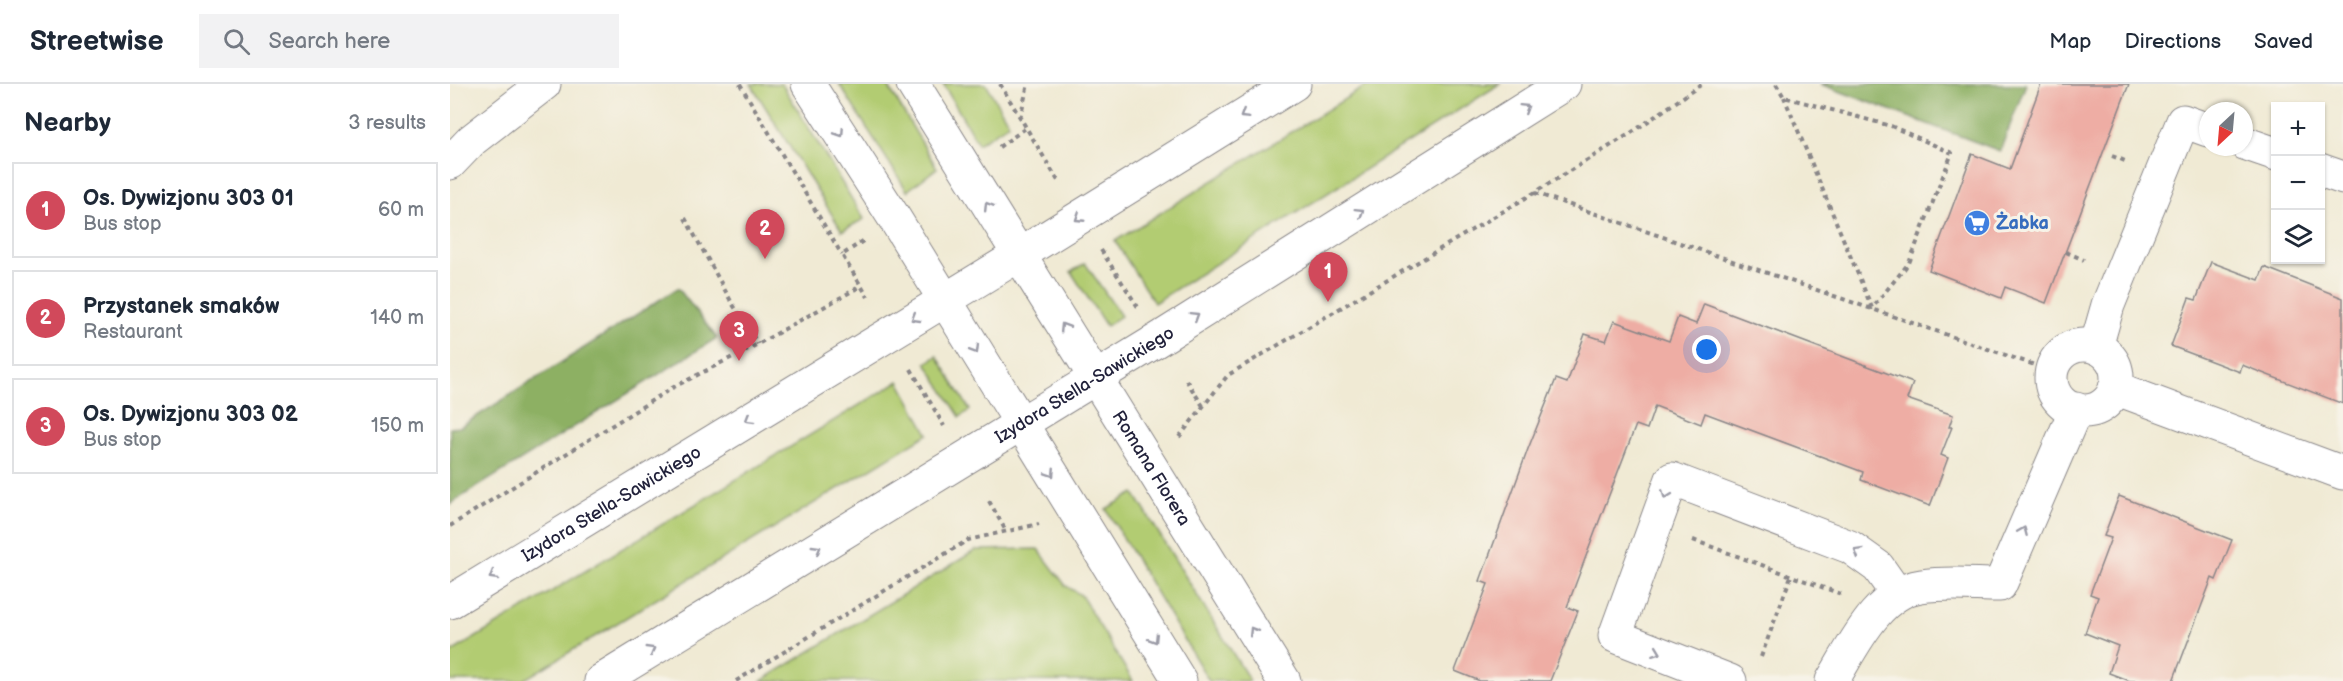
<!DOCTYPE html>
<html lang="en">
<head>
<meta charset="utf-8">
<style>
	:root { --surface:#fff; --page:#f2f2f3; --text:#1f2937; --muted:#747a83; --line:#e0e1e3; --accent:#d1495b }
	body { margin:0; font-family:"Balsamiq Sans",sans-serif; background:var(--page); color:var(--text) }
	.controls { position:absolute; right:18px; top:18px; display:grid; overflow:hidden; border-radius:0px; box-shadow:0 2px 4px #0004 }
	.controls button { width:54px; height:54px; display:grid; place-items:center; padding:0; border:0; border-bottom:2px solid var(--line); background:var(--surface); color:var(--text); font:30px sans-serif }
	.compass { position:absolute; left:1749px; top:18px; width:54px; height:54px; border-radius:50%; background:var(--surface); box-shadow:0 2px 4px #0004; rotate:206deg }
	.you { position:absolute; left:1257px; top:266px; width:21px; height:21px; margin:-15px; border:4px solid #fff; border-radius:50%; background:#1a73e8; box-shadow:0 0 0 9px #1a73e833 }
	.badge { display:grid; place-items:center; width:39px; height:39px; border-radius:50%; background:var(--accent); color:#fff; font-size:20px; font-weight:700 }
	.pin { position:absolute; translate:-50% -50px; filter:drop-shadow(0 2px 3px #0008) }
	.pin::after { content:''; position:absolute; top:32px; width:21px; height:18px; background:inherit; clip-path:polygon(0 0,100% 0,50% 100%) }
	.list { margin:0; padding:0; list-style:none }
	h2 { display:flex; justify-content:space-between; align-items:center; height:78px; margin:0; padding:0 24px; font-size:26px }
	h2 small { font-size:20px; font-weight:400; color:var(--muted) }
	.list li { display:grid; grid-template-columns:39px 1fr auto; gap:18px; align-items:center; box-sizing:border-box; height:96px; margin:0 12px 12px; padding:0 12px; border:2px solid var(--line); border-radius:0px }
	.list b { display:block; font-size:22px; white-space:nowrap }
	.list p { margin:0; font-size:20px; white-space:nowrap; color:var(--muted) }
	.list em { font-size:20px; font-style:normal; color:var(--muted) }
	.icon { flex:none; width:33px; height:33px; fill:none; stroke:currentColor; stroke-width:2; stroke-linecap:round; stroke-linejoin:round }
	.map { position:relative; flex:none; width:1893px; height:597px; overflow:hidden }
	header { display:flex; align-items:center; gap:36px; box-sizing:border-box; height:84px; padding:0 30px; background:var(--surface); border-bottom:2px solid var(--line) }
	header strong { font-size:28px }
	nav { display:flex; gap:33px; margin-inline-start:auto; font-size:21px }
	.search { width:420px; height:54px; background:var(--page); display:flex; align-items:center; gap:15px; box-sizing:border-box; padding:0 21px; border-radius:0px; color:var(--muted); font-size:22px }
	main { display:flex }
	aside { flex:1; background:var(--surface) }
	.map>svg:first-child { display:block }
</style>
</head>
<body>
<header>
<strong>Streetwise</strong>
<div class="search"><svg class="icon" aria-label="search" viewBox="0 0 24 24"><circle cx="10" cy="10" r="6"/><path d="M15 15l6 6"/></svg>Search here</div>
<nav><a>Map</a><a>Directions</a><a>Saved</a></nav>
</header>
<main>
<aside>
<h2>Nearby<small>3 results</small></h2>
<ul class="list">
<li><span class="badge">1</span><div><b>Os. Dywizjonu 303 01</b><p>Bus stop</p></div><em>60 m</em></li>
<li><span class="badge">2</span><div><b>Przystanek smaków</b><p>Restaurant</p></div><em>140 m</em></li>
<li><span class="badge">3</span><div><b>Os. Dywizjonu 303 02</b><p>Bus stop</p></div><em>150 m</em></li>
</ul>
</aside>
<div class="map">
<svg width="1893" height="597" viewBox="0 0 1893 597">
	<rect width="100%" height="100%" fill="#f7f3e8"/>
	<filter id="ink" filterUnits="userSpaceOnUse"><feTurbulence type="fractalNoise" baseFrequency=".0167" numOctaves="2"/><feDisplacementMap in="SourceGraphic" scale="12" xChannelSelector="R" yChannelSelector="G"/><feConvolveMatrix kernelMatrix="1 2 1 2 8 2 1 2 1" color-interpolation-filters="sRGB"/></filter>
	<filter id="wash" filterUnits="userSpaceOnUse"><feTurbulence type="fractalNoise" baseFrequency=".008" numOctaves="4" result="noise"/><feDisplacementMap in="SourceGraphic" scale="24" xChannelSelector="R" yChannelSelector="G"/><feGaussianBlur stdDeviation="1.35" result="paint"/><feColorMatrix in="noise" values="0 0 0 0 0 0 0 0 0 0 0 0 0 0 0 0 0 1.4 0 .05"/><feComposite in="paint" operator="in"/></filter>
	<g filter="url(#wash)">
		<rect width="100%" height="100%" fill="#f0ead4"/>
		<path fill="#b2cc72" stroke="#6a7756" stroke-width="1.5" d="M301,0H332L414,135L392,147Z
			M389,0H437L487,84L457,107Z
			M493,0H536L559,40L528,60Z
			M919,0H1050L704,219L665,157Z
			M635,179L671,232L656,242L621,188Z
			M487,272L520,326L510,333L476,279Z
			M449,297L478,350L72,597H0V569Z
			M684,409L800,597H759L656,425Z
			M588,465L616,502L631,511L683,597H311L526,466Z"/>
		<path fill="#8db064" stroke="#586950" stroke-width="1.5" d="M1370,0H1576L1550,67Z
			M228,204L267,254L0,420V344L10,343Z"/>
		<g id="blocks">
			<path fill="#eeada4" d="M1591,0H1679L1596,219L1555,203L1551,214L1479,186L1522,70L1560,85Z
				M1761,178L1809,196L1814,183L1893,214V320L1792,281L1790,288L1721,262L1739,214L1746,216Z
				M1254,220L1463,299L1457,315L1503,331L1499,343H1502L1491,371L1498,374L1480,422L1411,396L1413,388L1255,329L1251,340L1205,322L1197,345L1186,341L1151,432L1117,523L1128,527L1100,597H1030L1005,587L1038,500L1030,497L1078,365L1106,295L1117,299L1135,250L1156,257L1164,237L1219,257L1228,233L1246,240Z
				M1669,412L1782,456L1766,496L1762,494L1723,597H1680L1659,589L1668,562L1635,549L1648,513L1640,510L1661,454L1654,452Z"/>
		</g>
	</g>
	<g filter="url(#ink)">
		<use href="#blocks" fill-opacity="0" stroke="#898688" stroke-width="1.5"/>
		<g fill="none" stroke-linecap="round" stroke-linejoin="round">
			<defs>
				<g id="minor">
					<path d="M358,0L445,135L730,597"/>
					<path id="s1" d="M463,0L834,597"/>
					<path d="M1794,59L1826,70"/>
					<path d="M0,79L22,56L94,0"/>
					<path d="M1870,86L1893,94"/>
					<circle cx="1634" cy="294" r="33"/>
					<path d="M1646,263L1658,221L1733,37L1758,46"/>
					<path d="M1665,304L1893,389"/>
					<path d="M1280,597L1165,552L1222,395L1400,463L1428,483L1447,510"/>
					<path d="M1382,597C1403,563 1427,508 1471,502C1497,498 1524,501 1550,501L1626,325"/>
				</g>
				<g id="secondary">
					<path id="s2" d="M0,518L569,171L844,0"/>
					<path id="s3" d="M151,597L709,255L1114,0"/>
				</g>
			</defs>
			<use href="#minor" stroke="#898688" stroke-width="35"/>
			<use href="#secondary" stroke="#898688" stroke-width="35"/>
			<path stroke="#898688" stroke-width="4" stroke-dasharray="4.5 4.5" stroke-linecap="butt" d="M290,0L392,171
				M550,0L610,100
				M1326,0L1334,13L1441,42L1502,69L1459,179L1422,224L1334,13
				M570,34L578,0
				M549,63L576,44
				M1662,72L1675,77
				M1085,109L1602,287
				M235,134L282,219L308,260
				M413,157L392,171L418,213
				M651,166L688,223
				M1616,168L1634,176
				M461,285L494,342
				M736,296L753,322
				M729,353L778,291L1084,109L1181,49L1252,0
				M539,417L556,447
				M0,442L222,304L308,260L411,202
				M1243,456L1391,510
				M1311,573L1341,492
				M286,597L518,456L589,440"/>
			<use href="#minor" stroke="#fff" stroke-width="33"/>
			<use href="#secondary" stroke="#fff" stroke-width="33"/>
		</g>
		<defs><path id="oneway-chevron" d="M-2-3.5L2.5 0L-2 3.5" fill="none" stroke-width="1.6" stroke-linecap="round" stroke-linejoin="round" transform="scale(1.5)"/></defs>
		<g stroke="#9c9ca7">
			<use href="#oneway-chevron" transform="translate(1075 24) rotate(-32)"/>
			<use href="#oneway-chevron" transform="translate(794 31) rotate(148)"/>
			<use href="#oneway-chevron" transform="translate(390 49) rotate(57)"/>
			<use href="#oneway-chevron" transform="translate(538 122) rotate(-122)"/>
			<use href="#oneway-chevron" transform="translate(910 128) rotate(-32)"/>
			<use href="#oneway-chevron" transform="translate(629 134) rotate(147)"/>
			<use href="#oneway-chevron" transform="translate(745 232) rotate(-32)"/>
			<use href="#oneway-chevron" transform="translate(465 234) rotate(149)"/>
			<use href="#oneway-chevron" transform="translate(614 243) rotate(-122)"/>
			<use href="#oneway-chevron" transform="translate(525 266) rotate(59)"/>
			<use href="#oneway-chevron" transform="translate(299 335) rotate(149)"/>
			<use href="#oneway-chevron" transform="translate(601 389) rotate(57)"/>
			<use href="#oneway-chevron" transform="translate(1216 411) rotate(111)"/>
			<use href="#oneway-chevron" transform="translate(1573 447) rotate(-67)"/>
			<use href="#oneway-chevron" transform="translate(367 465) rotate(-31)"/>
			<use href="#oneway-chevron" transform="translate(1408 468) rotate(-149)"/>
			<use href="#oneway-chevron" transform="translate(43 492) rotate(149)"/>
			<use href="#oneway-chevron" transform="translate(803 547) rotate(-122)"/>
			<use href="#oneway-chevron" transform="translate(704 555) rotate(58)"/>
			<use href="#oneway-chevron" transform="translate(201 566) rotate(-31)"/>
			<use href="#oneway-chevron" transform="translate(1207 568) rotate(21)"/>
		</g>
	</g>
	<defs>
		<symbol id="supermarket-disc" viewBox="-11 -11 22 22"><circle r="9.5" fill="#3f7fe0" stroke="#f7f3e8"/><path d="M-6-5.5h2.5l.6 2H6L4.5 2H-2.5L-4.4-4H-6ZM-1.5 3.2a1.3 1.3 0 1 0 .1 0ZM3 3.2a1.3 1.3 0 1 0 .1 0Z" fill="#fff"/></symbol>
	</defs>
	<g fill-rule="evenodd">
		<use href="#supermarket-disc" x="1512" y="124" width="30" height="30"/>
	</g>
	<g text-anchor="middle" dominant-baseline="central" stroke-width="6" stroke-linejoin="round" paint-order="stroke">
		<g font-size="18" font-weight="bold" fill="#366cbe" stroke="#f7f3e8" text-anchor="start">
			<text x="1546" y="139">Żabka</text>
		</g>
		<g font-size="18" fill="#22223b" stroke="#f7f3e8">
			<text stroke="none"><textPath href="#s3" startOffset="567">Izydora Stella-Sawickiego</textPath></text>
			<text stroke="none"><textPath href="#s1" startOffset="452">Romana Florera</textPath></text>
			<text stroke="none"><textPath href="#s2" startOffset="189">Izydora Stella-Sawickiego</textPath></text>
		</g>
	</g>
</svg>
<div class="controls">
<button>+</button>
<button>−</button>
<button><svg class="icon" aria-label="layers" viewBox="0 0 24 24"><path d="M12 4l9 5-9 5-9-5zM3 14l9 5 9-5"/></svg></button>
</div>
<svg class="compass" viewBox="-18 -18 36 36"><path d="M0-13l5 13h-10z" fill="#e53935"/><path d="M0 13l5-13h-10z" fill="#747a83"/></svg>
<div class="you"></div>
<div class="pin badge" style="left:878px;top:218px">1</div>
<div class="pin badge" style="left:315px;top:175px">2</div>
<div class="pin badge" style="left:289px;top:277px">3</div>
</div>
</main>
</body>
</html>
